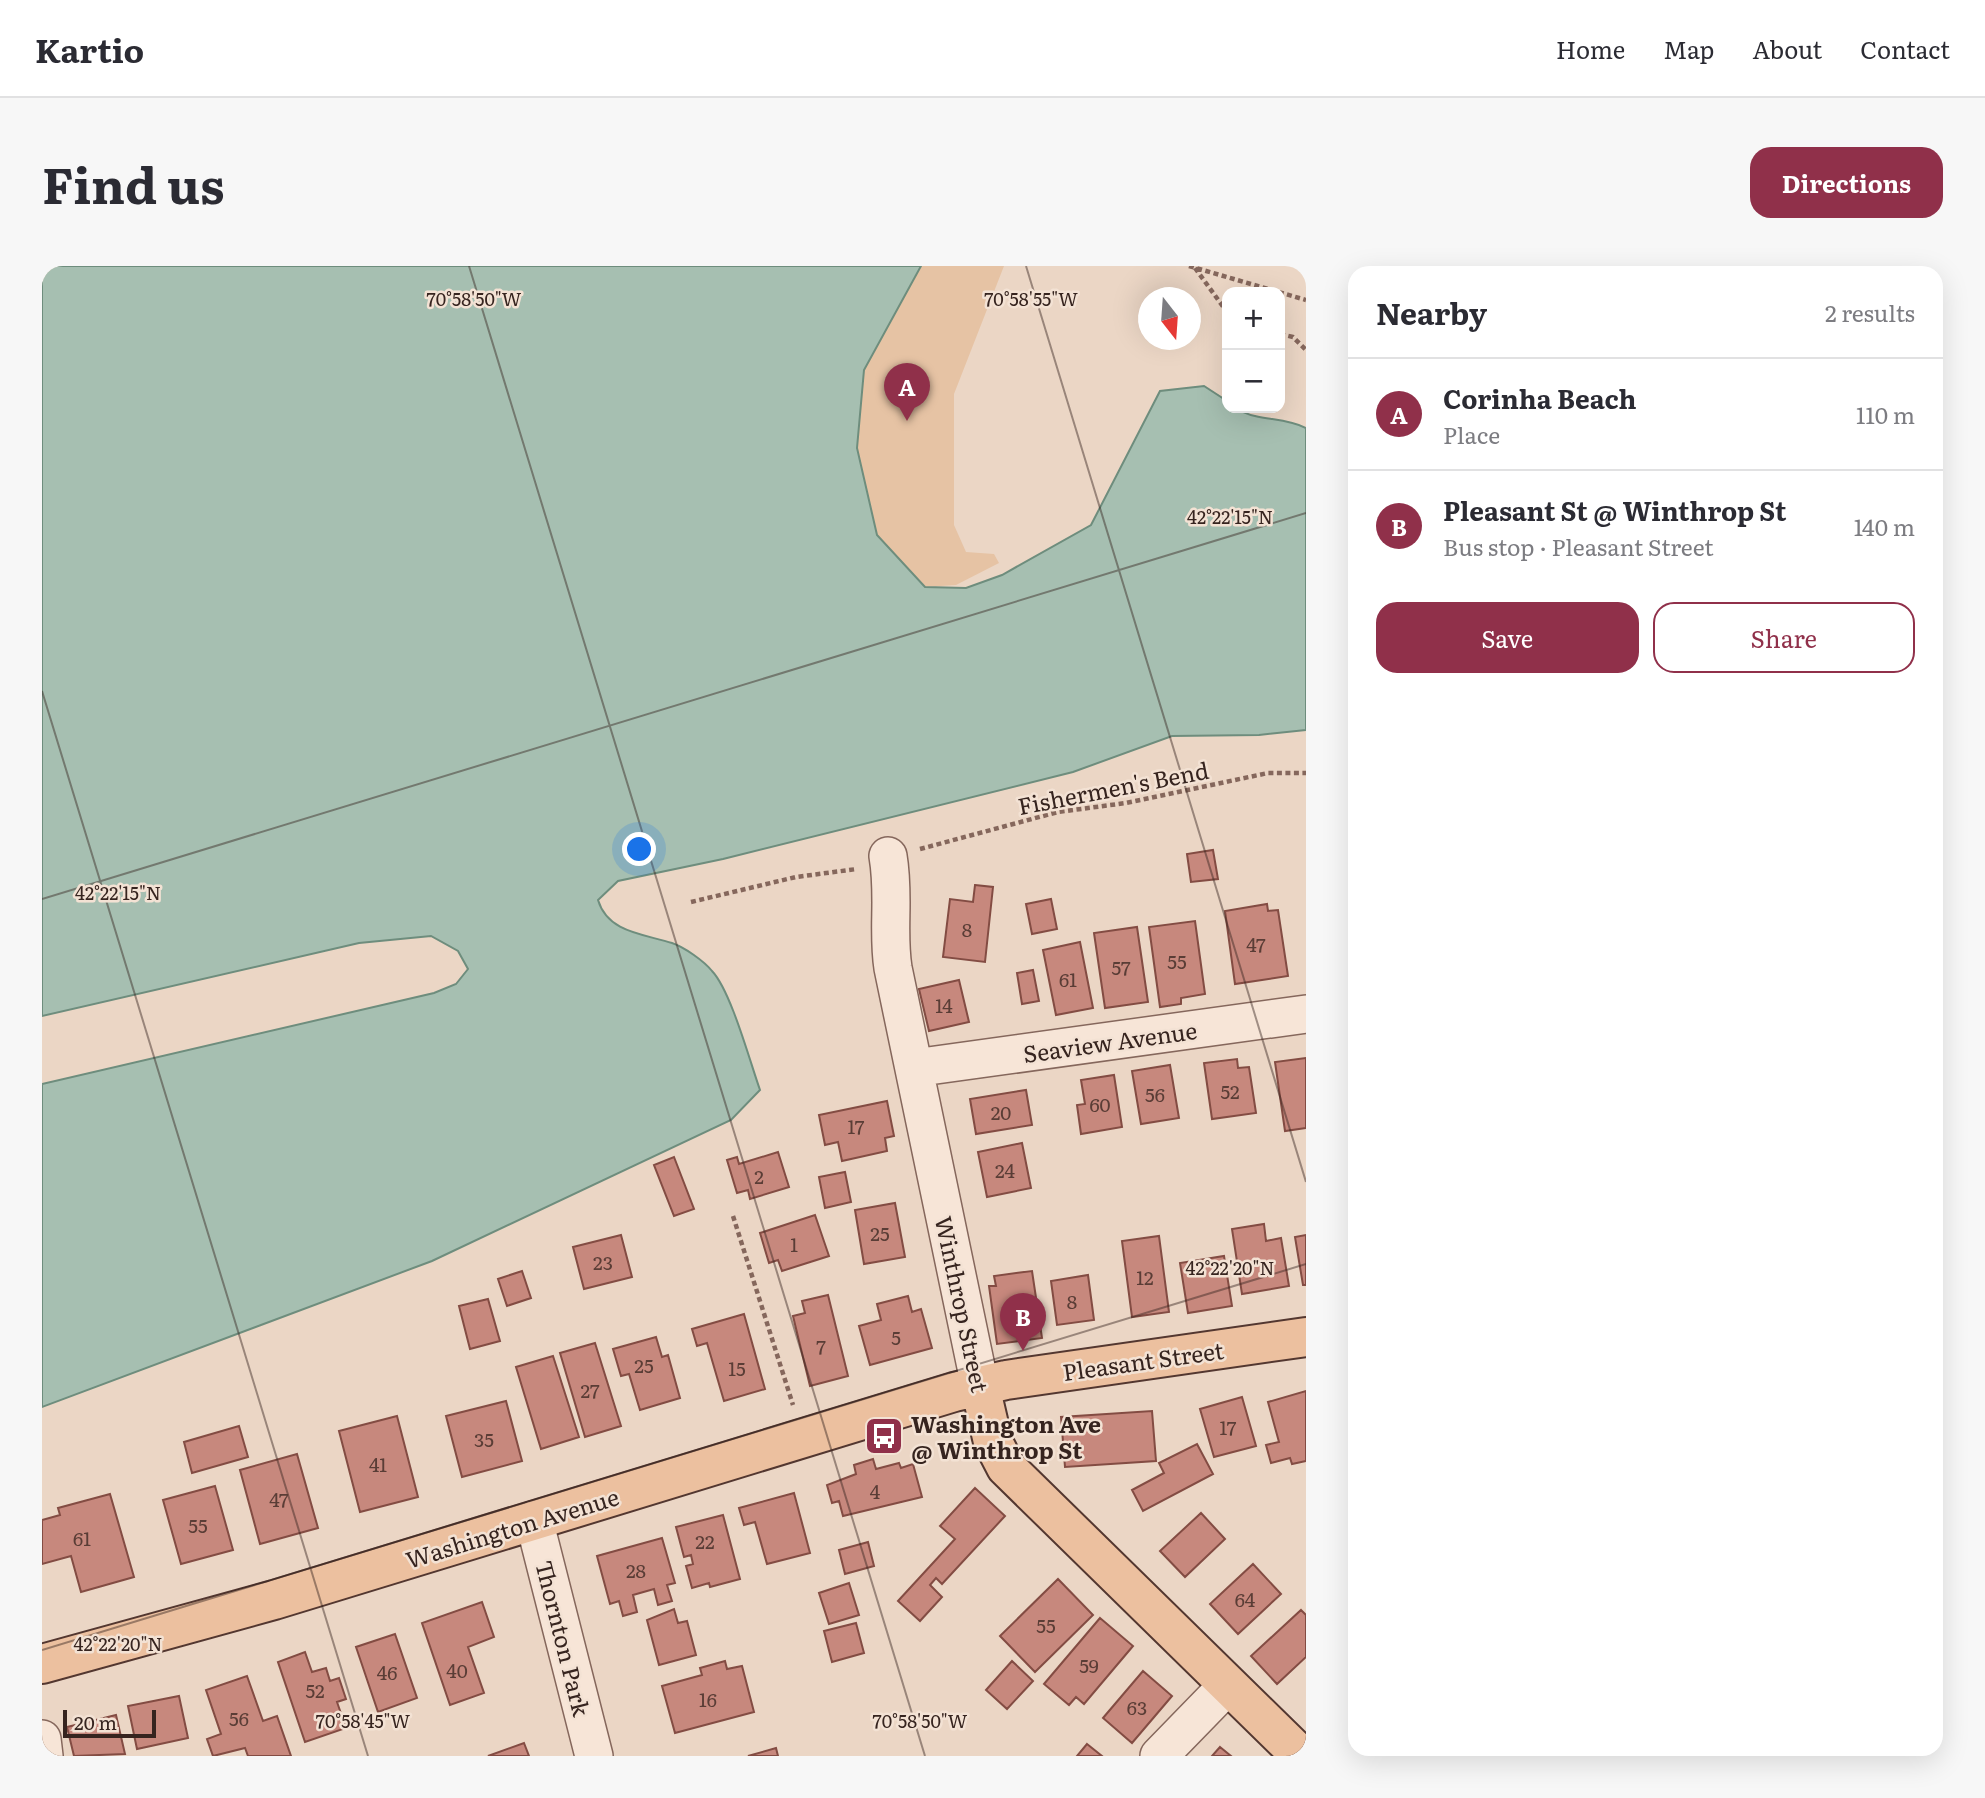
<!DOCTYPE html>
<html lang="en">
<head>
<meta charset="utf-8">
<style>
	:root { --surface:#fff; --page:#f7f7f7; --text:#2b2b33; --muted:#7c7c81; --line:#e1e1e2; --accent:#90304a }
	body { margin:0; font-family:Literata,serif; background:var(--page); color:var(--text) }
	.controls { position:absolute; right:21px; top:21px; display:grid; overflow:hidden; border-radius:14px; box-shadow:0 7px 28px #0002 }
	.controls button { width:63px; height:63px; display:grid; place-items:center; padding:0; border:0; border-bottom:2px solid var(--line); background:var(--surface); color:var(--text); font:35px sans-serif }
	.compass { position:absolute; left:1096px; top:21px; width:63px; height:63px; border-radius:50%; background:var(--surface); box-shadow:0 7px 28px #0002; rotate:163deg }
	.scale { position:absolute; left:21px; bottom:18px; width:93px; box-sizing:border-box; padding-left:7px; border:4px solid #36241f; border-top:0; font-size:19px; line-height:24px; white-space:nowrap; color:#36241f; -webkit-text-stroke:5px #f3e2d4; paint-order:stroke }
	.you { position:absolute; left:598px; top:584px; width:24px; height:24px; margin:-18px; border:5px solid #fff; border-radius:50%; background:#1a73e8; box-shadow:0 0 0 10px #1a73e833 }
	.badge { display:grid; place-items:center; width:46px; height:46px; border-radius:50%; background:var(--accent); color:#fff; font-size:23px; font-weight:700 }
	.pin { position:absolute; translate:-50% -58px; filter:drop-shadow(0 2px 4px #0008) }
	.pin::after { content:''; position:absolute; top:37px; width:24px; height:21px; background:inherit; clip-path:polygon(0 0,100% 0,50% 100%) }
	.list { margin:0; padding:0; list-style:none }
	h2 { display:flex; justify-content:space-between; align-items:center; height:91px; margin:0; padding:0 28px; font-size:30px }
	h2 small { font-size:23px; font-weight:400; color:var(--muted) }
	.list li { display:grid; grid-template-columns:46px 1fr auto; gap:21px; align-items:center; box-sizing:border-box; height:112px; padding:0 28px; border-top:2px solid var(--line) }
	.list b { display:block; font-size:26px; white-space:nowrap }
	.list p { margin:0; font-size:23px; white-space:nowrap; color:var(--muted) }
	.list em { font-size:23px; font-style:normal; color:var(--muted) }
	.actions { display:flex; gap:14px; padding:21px 28px }
	.actions a { flex:1; padding:16px 0; border:2px solid var(--accent); border-radius:21px; text-align:center; font-size:24px; color:var(--accent) }
	.actions .main { background:var(--accent); color:#fff }
	.map { position:relative; flex:none; width:1264px; height:1490px; overflow:hidden; border-radius:21px }
	header { display:flex; align-items:center; gap:42px; box-sizing:border-box; height:98px; padding:0 35px; background:var(--surface); border-bottom:2px solid var(--line) }
	header strong { font-size:33px }
	nav { display:flex; gap:38px; margin-inline-start:auto; font-size:24px }
	.intro { display:flex; align-items:center; justify-content:space-between; box-sizing:border-box; height:168px; padding:0 42px }
	h1 { margin:0; font-size:49px }
	.button { padding:18px 32px; border-radius:21px; background:var(--accent); color:#fff; font-size:24px; font-weight:700 }
	main { display:flex; gap:42px; padding:0 42px }
	aside { flex:1; background:var(--surface); border-radius:21px; box-shadow:0 7px 28px #0002 }
	.map>svg:first-child { display:block }
</style>
</head>
<body>
<header>
<strong>Kartio</strong>
<nav><a>Home</a><a>Map</a><a>About</a><a>Contact</a></nav>
</header>
<div class="intro"><h1>Find us</h1><a class="button">Directions</a></div>
<main>
<div class="map">
<svg width="1264" height="1490" viewBox="0 0 1264 1490">
	<rect width="100%" height="100%" fill="#ebd6c5"/>
	<path fill="#e6c3a4" d="M879,0H962L912,128V259L924,286L952,288L957,297L914,319L883,321L835,269L815,182L822,104Z"/>
	<path fill="#a6bfb1" stroke="#6e8d7d" stroke-width="2" d="M0,0H879L822,104L815,182L835,269L883,321L924,322L960,309L1049,259L1118,125L1162,120L1185,135V142C1197,142 1202,148 1213,150C1230,154 1248,154 1264,162V464L1217,469L1130,470L1031,506L681,593L576,615L556,634C566,667 602,668 630,677C642,681 662,695 670,705C689,725 708,796 718,824L689,854L390,995L0,1141V818L392,727L414,718L426,703L416,685L389,670L317,677L0,750Z"/>
	<path fill="#c7887d" stroke="#834c43" stroke-width="2" d="M1171,584L1176,613L1149,616L1145,588Z
		M933,619L951,621L943,696L901,691L908,633L931,636Z
		M1009,633L1015,663L990,668L984,638Z
		M1225,638L1226,645L1236,644L1246,710L1193,718L1183,645Z
		M1153,655L1163,728L1139,732V738L1118,741L1107,661Z
		M1095,661L1106,736L1063,742L1052,667Z
		M1038,676L1051,742L1014,749L1001,684Z
		M991,704L997,735L980,738L975,707Z
		M917,714L927,756L887,765L877,723Z
		M1264,792V862L1243,865L1233,796Z
		M1195,793L1196,802L1207,801L1214,847L1170,853L1162,797Z
		M1128,799L1137,852L1099,858L1090,805Z
		M1072,809L1080,861L1039,868L1035,839L1043,838L1039,814Z
		M984,824L990,859L934,868L928,833Z
		M845,835L852,870L843,872L845,885L800,895L796,876L783,879L777,849Z
		M980,877L989,922L945,931L936,886Z
		M736,886L747,921L708,933L706,924L695,927L685,894L695,891L697,898Z
		M632,891L652,943L632,950L612,899Z
		M803,906L809,936L783,942L777,911Z
		M853,937L863,991L822,998L813,944Z
		M773,949L787,990L740,1005L736,994L727,997L718,967Z
		M1222,958L1224,975L1239,972L1247,1020L1200,1028L1190,963Z
		M579,969L590,1011L542,1023L531,981Z
		M1264,969V1019H1261L1253,971Z
		M1117,970L1127,1046L1090,1051L1080,975Z
		M1182,990L1190,1040L1146,1047L1138,997Z
		M480,1005L489,1032L465,1040L456,1013Z
		M990,1005L1000,1072L955,1078L947,1020H954L952,1010Z
		M1046,1009L1052,1054L1015,1059L1009,1015Z
		M786,1029L806,1110L768,1120L751,1050L763,1047L760,1035Z
		M866,1030L870,1046L879,1043L890,1082L828,1099L817,1060L839,1054L835,1038Z
		M446,1033L458,1075L428,1083L417,1040Z
		M702,1048L723,1123L682,1135L665,1077L655,1080L650,1063Z
		M614,1071L620,1091L626,1089L638,1132L598,1144L587,1108L579,1110L571,1083Z
		M553,1077L579,1160L543,1171L518,1087Z
		M511,1090L537,1171L499,1183L474,1101Z
		M1264,1125V1195L1250,1198L1248,1192L1229,1197L1224,1179L1237,1176L1226,1136Z
		M1200,1131L1214,1180L1172,1191L1158,1143Z
		M464,1135L480,1195L420,1211L404,1150Z
		M1110,1145L1114,1195L1023,1201L1019,1151Z
		M355,1150L376,1231L318,1246L297,1165Z
		M197,1160L206,1191L150,1207L142,1176Z
		M1155,1178L1171,1208L1101,1245L1090,1224L1122,1207L1117,1197Z
		M255,1188L276,1262L218,1278L198,1204Z
		M831,1193L834,1203L857,1197L859,1202L871,1198L880,1231L801,1250L797,1235L790,1237L785,1219L814,1208L812,1199Z
		M173,1220L191,1284L139,1298L121,1234Z
		M933,1222L963,1250L900,1318L894,1312L888,1319L900,1331L878,1355L856,1335L913,1273L898,1260Z
		M752,1227L768,1287L725,1298L713,1256L702,1259L697,1242Z
		M68,1228L92,1311L39,1326L29,1290L0,1298V1254L18,1249L16,1242Z
		M1159,1247L1183,1273L1143,1311L1118,1285Z
		M681,1249L698,1313L668,1321L667,1317L650,1322L644,1300L651,1298L649,1289L642,1291L634,1261Z
		M620,1272L633,1317L625,1319L630,1335L616,1339L612,1323L591,1329L595,1346L581,1350L577,1335L568,1338L555,1290Z
		M826,1276L832,1300L803,1308L797,1284Z
		M1211,1298L1239,1328L1196,1368L1168,1338Z
		M1016,1313L1051,1349L993,1406L958,1370Z
		M807,1317L817,1349L787,1358L777,1327Z
		M440,1336L452,1371L426,1381L442,1427L408,1439L380,1357Z
		M632,1343L636,1357L645,1355L654,1389L617,1399L605,1354Z
		M1259,1344L1264,1349V1391L1235,1418L1209,1390Z
		M1058,1352L1091,1380L1042,1438L1034,1431L1027,1439L1002,1418Z
		M814,1357L822,1387L790,1396L782,1365Z
		M353,1368L375,1432L336,1446L314,1381Z
		M263,1386L270,1406L284,1402L288,1415L297,1412L304,1433L295,1436L304,1462L263,1476L236,1396Z
		M683,1395L685,1403L700,1400L712,1446L633,1467L620,1420L660,1409L658,1402Z
		M970,1395L991,1415L965,1443L944,1424Z
		M1101,1405L1130,1430L1090,1477L1061,1452Z
		M205,1410L221,1455L235,1450L249,1490H206L203,1482L171,1490L165,1473L179,1468L164,1424Z
		M137,1430L146,1472L95,1483L86,1440Z
		M74,1449L83,1488L32,1490L25,1461Z
		M482,1477L487,1490H446Z
		M1045,1478L1060,1490H1035Z
		M1178,1481L1189,1490H1170Z
		M734,1482L736,1490H706Z"/>
	<g fill="none" stroke-linecap="round" stroke-linejoin="round">
		<defs>
			<path id="minor" d="M846,590C853,631 845,664 851,702L938,1120
				M872,802L1264,748
				M492,1254L552,1490
				M0,1473L2,1490
				M1117,1490L1186,1419"/>
			<path id="major" d="M938,1120L951,1176L964,1201L1259,1490
				M0,1398L232,1334L912,1126L964,1114L1264,1071"/>
		</defs>
		<use href="#minor" stroke="#85675c" stroke-width="40"/>
		<use href="#major" stroke="#533730" stroke-width="42"/>
		<path stroke="#85675c" stroke-width="4.5" stroke-dasharray="5 3.5" stroke-linecap="butt" d="M1147,0L1264,34
			M1153,2L1185,46
			M1238,68L1251,71L1264,84
			M878,583L1016,546L1084,537L1226,507H1264
			M649,636L754,611L815,603
			M691,950L751,1139"/>
		<use href="#minor" stroke="#f7e5d7" stroke-width="37"/>
		<use href="#major" stroke="#ecc09f" stroke-width="38"/>
	</g>
	<path fill="none" stroke="#36241f" stroke-width="2" stroke-opacity="0.45" d="M427,0L883,1490M984,0L1264,916M0,425L326,1490M0,633L1264,247M0,1384L1264,998"/>
	<defs>
		<symbol id="bus-square" viewBox="-11 -11 22 22"><rect x="-9" y="-9" width="18" height="18" rx="4" fill="#90304a" stroke="#f3e2d4"/><path d="M-5-6H5V4H4V6H2V4H-2V6H-4V4H-5ZM-3.5-4V0h7V-4ZM-3.5 1.2v1.5H-2V1.2ZM2 1.2v1.5H3.5V1.2Z" fill="#fff"/></symbol>
	</defs>
	<g fill-rule="evenodd">
		<use href="#bus-square" x="820" y="1148" width="44" height="44"/>
	</g>
	<g text-anchor="middle" dominant-baseline="central" stroke-width="5" stroke-linejoin="round" paint-order="stroke">
		<g font-size="19" fill="#5a3d36">
			<text x="925" y="663">8</text>
			<text x="1214" y="678">47</text>
			<text x="1135" y="695">55</text>
			<text x="1079" y="701">57</text>
			<text x="1026" y="713">61</text>
			<text x="902" y="739">14</text>
			<text x="1188" y="825">52</text>
			<text x="1113" y="828">56</text>
			<text x="1058" y="838">60</text>
			<text x="959" y="846">20</text>
			<text x="814" y="860">17</text>
			<text x="963" y="904">24</text>
			<text x="717" y="910">2</text>
			<text x="838" y="967">25</text>
			<text x="752" y="978">1</text>
			<text x="561" y="996">23</text>
			<text x="1103" y="1011">12</text>
			<text x="1030" y="1035">8</text>
			<text x="854" y="1071">5</text>
			<text x="779" y="1080">7</text>
			<text x="602" y="1099">25</text>
			<text x="695" y="1102">15</text>
			<text x="548" y="1124">27</text>
			<text x="1186" y="1161">17</text>
			<text x="442" y="1173">35</text>
			<text x="336" y="1198">41</text>
			<text x="833" y="1225">4</text>
			<text x="237" y="1233">47</text>
			<text x="156" y="1259">55</text>
			<text x="40" y="1272">61</text>
			<text x="663" y="1275">22</text>
			<text x="594" y="1304">28</text>
			<text x="1203" y="1333">64</text>
			<text x="1004" y="1359">55</text>
			<text x="1047" y="1399">59</text>
			<text x="415" y="1404">40</text>
			<text x="345" y="1406">46</text>
			<text x="273" y="1424">52</text>
			<text x="666" y="1433">16</text>
			<text x="1095" y="1441">63</text>
			<text x="197" y="1452">56</text>
		</g>
		<g font-size="23" fill="#36241f" stroke="#f3e2d4">
			<text transform="translate(1071 521) rotate(-11)">Fishermen's Bend</text>
			<text transform="translate(1068 775) rotate(-8)">Seaview Avenue</text>
			<text transform="translate(921 1038) rotate(78)">Winthrop Street</text>
			<text transform="translate(1101 1094) rotate(-8)">Pleasant Street</text>
			<text transform="translate(470 1261) rotate(-17)">Washington Avenue</text>
			<text transform="translate(522 1372) rotate(76)">Thornton Park</text>
		</g>
		<g font-size="23" font-weight="bold" fill="#36241f" stroke="#f3e2d4" text-anchor="start">
			<text x="869" y="1157">Washington Ave<tspan x="869" dy="26">@ Winthrop St</tspan></text>
		</g>
	</g>
	<g font-size="18" text-anchor="middle" fill="#36241f" stroke="#f3e2d4" stroke-width="5" stroke-linejoin="round" paint-order="stroke">
		<text x="432" y="40">70°58'50"W</text>
		<text x="989" y="40">70°58'55"W</text>
		<text x="1188" y="258">42°22'15"N</text>
		<text x="76" y="634">42°22'15"N</text>
		<text x="1188" y="1009">42°22'20"N</text>
		<text x="76" y="1385">42°22'20"N</text>
		<text x="321" y="1462">70°58'45"W</text>
		<text x="878" y="1462">70°58'50"W</text>
	</g>
</svg>
<div class="controls">
<button>+</button>
<button>−</button>
</div>
<svg class="compass" viewBox="-18 -18 36 36"><path d="M0-13l5 13h-10z" fill="#e53935"/><path d="M0 13l5-13h-10z" fill="#7c7c81"/></svg>
<div class="scale">20 m</div>
<div class="you"></div>
<div class="pin badge" style="left:865px;top:155px">A</div>
<div class="pin badge" style="left:981px;top:1085px">B</div>
</div>
<aside>
<h2>Nearby<small>2 results</small></h2>
<ul class="list">
<li><span class="badge">A</span><div><b>Corinha Beach</b><p>Place</p></div><em>110 m</em></li>
<li><span class="badge">B</span><div><b>Pleasant St @ Winthrop St</b><p>Bus stop · Pleasant Street</p></div><em>140 m</em></li>
</ul>
<div class="actions"><a class="main">Save</a><a>Share</a></div>
</aside>
</main>
</body>
</html>
